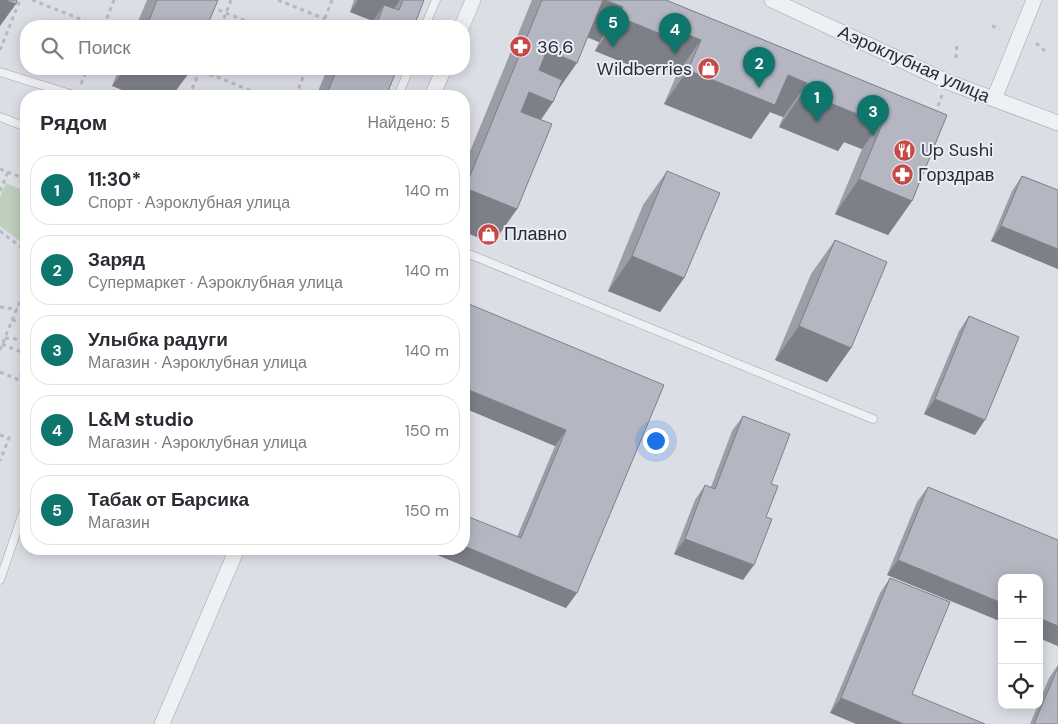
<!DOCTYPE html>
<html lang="ru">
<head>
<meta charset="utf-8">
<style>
	:root { --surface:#fff; --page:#f7f7f7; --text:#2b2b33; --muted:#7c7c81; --line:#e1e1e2; --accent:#0f766e }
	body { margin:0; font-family:"DM Sans",sans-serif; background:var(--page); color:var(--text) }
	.controls { position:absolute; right:15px; bottom:15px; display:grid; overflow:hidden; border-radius:10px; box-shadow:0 2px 12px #0003 }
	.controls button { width:45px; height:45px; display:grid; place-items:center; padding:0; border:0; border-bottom:1px solid var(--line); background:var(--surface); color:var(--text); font:25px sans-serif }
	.you { position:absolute; left:655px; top:440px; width:18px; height:18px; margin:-12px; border:4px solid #fff; border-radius:50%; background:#1a73e8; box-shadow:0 0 0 8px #1a73e833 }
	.badge { display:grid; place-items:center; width:32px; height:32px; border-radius:50%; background:var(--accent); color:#fff; font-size:16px; font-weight:700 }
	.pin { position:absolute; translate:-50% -41px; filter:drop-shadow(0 1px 2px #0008) }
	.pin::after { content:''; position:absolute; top:26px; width:18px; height:15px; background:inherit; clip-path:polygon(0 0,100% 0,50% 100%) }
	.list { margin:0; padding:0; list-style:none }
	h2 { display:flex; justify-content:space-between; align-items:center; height:65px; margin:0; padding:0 20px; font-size:21px }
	h2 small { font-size:16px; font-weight:400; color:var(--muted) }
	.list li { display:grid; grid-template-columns:32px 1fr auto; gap:15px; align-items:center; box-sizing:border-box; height:70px; margin:0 10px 10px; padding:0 10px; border:1px solid var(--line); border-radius:20px }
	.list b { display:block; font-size:19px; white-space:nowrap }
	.list p { margin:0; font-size:16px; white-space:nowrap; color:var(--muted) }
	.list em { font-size:16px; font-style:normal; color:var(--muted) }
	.icon { flex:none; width:28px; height:28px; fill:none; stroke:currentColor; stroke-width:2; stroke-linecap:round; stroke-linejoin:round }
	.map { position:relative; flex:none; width:1058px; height:724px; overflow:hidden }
	.search { position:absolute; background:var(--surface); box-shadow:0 2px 12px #0003; left:20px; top:20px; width:450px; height:55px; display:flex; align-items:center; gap:12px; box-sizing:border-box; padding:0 18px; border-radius:20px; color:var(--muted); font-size:19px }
	.panel { position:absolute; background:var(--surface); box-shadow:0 2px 12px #0003; left:20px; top:90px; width:450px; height:465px; border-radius:20px }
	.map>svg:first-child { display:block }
</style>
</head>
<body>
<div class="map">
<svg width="1058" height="724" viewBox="0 0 1058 724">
	<rect width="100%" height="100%" fill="#dcdee5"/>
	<path fill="#bfcfbe" d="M6,183L26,192V246L0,226V197Z"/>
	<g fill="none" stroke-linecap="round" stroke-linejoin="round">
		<defs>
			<path id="service" d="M425,26L436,0
				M0,72L77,96
				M398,96L409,69
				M0,117L26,127
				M464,252L873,419
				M0,580L26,504"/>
			<path id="minor" d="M772,0L948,82L1058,123
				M462,26L473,0
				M432,96L444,69
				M994,99L1034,0
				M162,724L237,549"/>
		</defs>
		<use href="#service" stroke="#a2a5af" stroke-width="9"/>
		<use href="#minor" stroke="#a2a5af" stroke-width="16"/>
		<path stroke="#b7b9c0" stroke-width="3" stroke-dasharray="4 4" stroke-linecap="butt" d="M32,0L98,26
			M278,0L325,19
			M211,7L259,26
			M104,26L114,0
			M221,26L231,0
			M322,26L332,0
			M992,26L1000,29
			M1036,43L1045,51
			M0,50L20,0
			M956,58L957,42
			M183,69L198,75
			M202,71L264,96
			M81,84L87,69
			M189,96L198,75L204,69
			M296,96L306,69
			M938,106L942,95
			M0,169L26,179
			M0,191L8,172
			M0,231L26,251
			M0,307L17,309
			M26,307L24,312H26
			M12,320L24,322
			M5,338L26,340
			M22,340L24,322
			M2,344L26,354
			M0,350L26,286
			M0,372L19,380L26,361
			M0,435L9,438L0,461"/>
		<use href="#service" stroke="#eff0f4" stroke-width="8"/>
		<use href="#minor" stroke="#eff0f4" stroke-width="15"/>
	</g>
	<path fill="#9b9da7" d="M147,0H218L207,26H136Z
		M354,0H424L414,26H369L373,21L350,12Z
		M532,0H666L947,115L912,201L888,235L835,214L862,149L844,142L838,151L779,127L783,117L770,112L751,139L664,104L677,74L660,67L654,75L595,51L599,42L588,37L558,90L553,102L541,120L517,209L493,243L464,232V166Z
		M119,69H190L112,86Z
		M328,69H397L386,96H316L326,72Z
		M667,171L684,278L660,312L608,291L643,205Z
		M1022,176L1058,190V269L991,241L1012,191Z
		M835,240L851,348L827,382L775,360L811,274Z
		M969,316L975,435L924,414L959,331Z
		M664,385L566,608L423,549H464L517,537L555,446L464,408Z
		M743,416L771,484L766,517L743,580L674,554L695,500L705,485L711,487L732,431Z
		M928,487L1058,540V646L1039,638V578L887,575L917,502Z
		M890,578L912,694L830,713L880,593Z
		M1058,665V724H1030L1038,705H1039V702L1049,678Z"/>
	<path fill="#7e8088" d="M0,0H5L16,4L0,26Z
		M358,0H400L383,25L384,5L373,21L350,12Z
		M603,0H605L623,7L599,42L579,34Z
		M619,17L682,32L701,40L677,74L660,67L654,75L595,51Z
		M377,23L384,26H375Z
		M547,50L577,63L553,97L523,85Z
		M125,69H178L189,73L172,96H137L112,86Z
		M688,70L788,75L807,83L783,117L770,112L751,139L664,104Z
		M529,92L553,102L529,136L505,127Z
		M803,92L866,107L886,115L862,149L844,142L838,151L779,127Z
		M859,179L912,201L888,235L835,214Z
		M465,188L517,209L493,243L464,232V189Z
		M1001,226L1058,249V269L991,241Z
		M632,256L684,278L660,312L608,291Z
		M799,326L851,348L827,382L775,360Z
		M464,388L566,430L555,446L464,408Z
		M935,399L985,420L975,435L924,414Z
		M685,539L754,565L743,580L674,554Z
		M464,546L577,593L566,608L423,549H464Z
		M898,560L1002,603V622L887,575Z
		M1039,618L1058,626V646L1039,638Z
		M841,698L904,724H856L830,713Z"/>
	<path fill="#b4b7c2" stroke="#7e8088" d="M5,0H17L16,4Z
		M157,0H218L207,26H147Z
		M403,0H424L414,26H384L377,23L384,5L399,10Z
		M542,0H603L577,63L547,50L539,70L562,80L553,102L529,92L521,112L552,124L517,209L465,188Z
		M605,0H666L947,115L912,201L859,179L886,115L866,107L862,116L803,92L807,83L788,75L775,105L688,70L701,40L682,32L678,41L619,17L623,7Z
		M178,69H190L189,73Z
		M337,69H397L386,96H326Z
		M667,171L720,193L684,278L632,256Z
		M1022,176L1058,190V249L1001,226Z
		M835,240L887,262L851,348L799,326Z
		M464,302L664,385L577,593L464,546V515L521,538L566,430L464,388Z
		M969,316L1019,337L985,420L935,399Z
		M743,416L790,434L771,484L778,486L766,517L772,519L754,565L685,539L705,485L715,489Z
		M928,487L1058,540V626L1039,618V578H1002V603L898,560Z
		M890,578L950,602L912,694L985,724H904L841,698Z
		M1058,667V724H1034Z"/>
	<defs>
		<symbol id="pharmacy-disc" viewBox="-11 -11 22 22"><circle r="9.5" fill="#c64946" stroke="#ebedf3"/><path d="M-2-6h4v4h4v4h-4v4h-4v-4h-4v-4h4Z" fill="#fff"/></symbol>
		<symbol id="shop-disc" viewBox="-11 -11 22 22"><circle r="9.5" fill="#c64946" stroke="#ebedf3"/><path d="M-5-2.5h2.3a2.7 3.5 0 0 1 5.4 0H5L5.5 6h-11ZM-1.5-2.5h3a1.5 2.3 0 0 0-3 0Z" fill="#fff"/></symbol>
		<symbol id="restaurant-disc" viewBox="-11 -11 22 22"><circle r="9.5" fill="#c64946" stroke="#ebedf3"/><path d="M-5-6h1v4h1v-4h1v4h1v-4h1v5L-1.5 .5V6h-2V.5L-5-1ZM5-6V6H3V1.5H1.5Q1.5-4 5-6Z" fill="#fff"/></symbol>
	</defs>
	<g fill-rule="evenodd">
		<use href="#pharmacy-disc" x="508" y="34" width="25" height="25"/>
		<use href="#shop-disc" x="696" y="56" width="25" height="25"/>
		<use href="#restaurant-disc" x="892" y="138" width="25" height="25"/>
		<use href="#pharmacy-disc" x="890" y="162" width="25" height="25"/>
		<use href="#shop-disc" x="476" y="222" width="25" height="25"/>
	</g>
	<g text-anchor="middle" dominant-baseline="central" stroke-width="4" stroke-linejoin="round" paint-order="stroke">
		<g font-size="18" fill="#272b3b" stroke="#ebedf3" text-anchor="start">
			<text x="537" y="47">36,6</text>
			<text x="692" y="69" text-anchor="end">Wildberries</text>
			<text x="921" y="150">Up Sushi</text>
			<text x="918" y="175">Горздрав</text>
			<text x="504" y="234">Плавно</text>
		</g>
		<g font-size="18" fill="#272b3b" stroke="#ebedf3">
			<text transform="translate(914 64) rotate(24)">Аэроклубная улица</text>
		</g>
	</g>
</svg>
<div class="controls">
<button>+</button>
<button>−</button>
<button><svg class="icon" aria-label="locate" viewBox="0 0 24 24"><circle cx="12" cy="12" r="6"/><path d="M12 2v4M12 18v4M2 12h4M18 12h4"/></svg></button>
</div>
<div class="you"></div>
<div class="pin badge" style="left:817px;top:122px">1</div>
<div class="pin badge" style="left:759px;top:88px">2</div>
<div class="pin badge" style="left:873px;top:136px">3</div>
<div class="pin badge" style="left:675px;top:54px">4</div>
<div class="pin badge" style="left:613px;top:47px">5</div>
<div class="search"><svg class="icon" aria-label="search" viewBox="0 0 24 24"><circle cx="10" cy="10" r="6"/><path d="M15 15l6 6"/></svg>Поиск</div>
<section class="panel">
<h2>Рядом<small>Найдено: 5</small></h2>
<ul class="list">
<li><span class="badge">1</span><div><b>11:30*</b><p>Спорт · Аэроклубная улица</p></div><em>140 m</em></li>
<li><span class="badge">2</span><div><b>Заряд</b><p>Супермаркет · Аэроклубная улица</p></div><em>140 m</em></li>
<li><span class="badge">3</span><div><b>Улыбка радуги</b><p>Магазин · Аэроклубная улица</p></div><em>140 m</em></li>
<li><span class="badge">4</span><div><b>L&amp;M studio</b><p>Магазин · Аэроклубная улица</p></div><em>150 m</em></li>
<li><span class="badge">5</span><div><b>Табак от Барсика</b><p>Магазин</p></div><em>150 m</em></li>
</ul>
</section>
</div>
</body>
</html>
